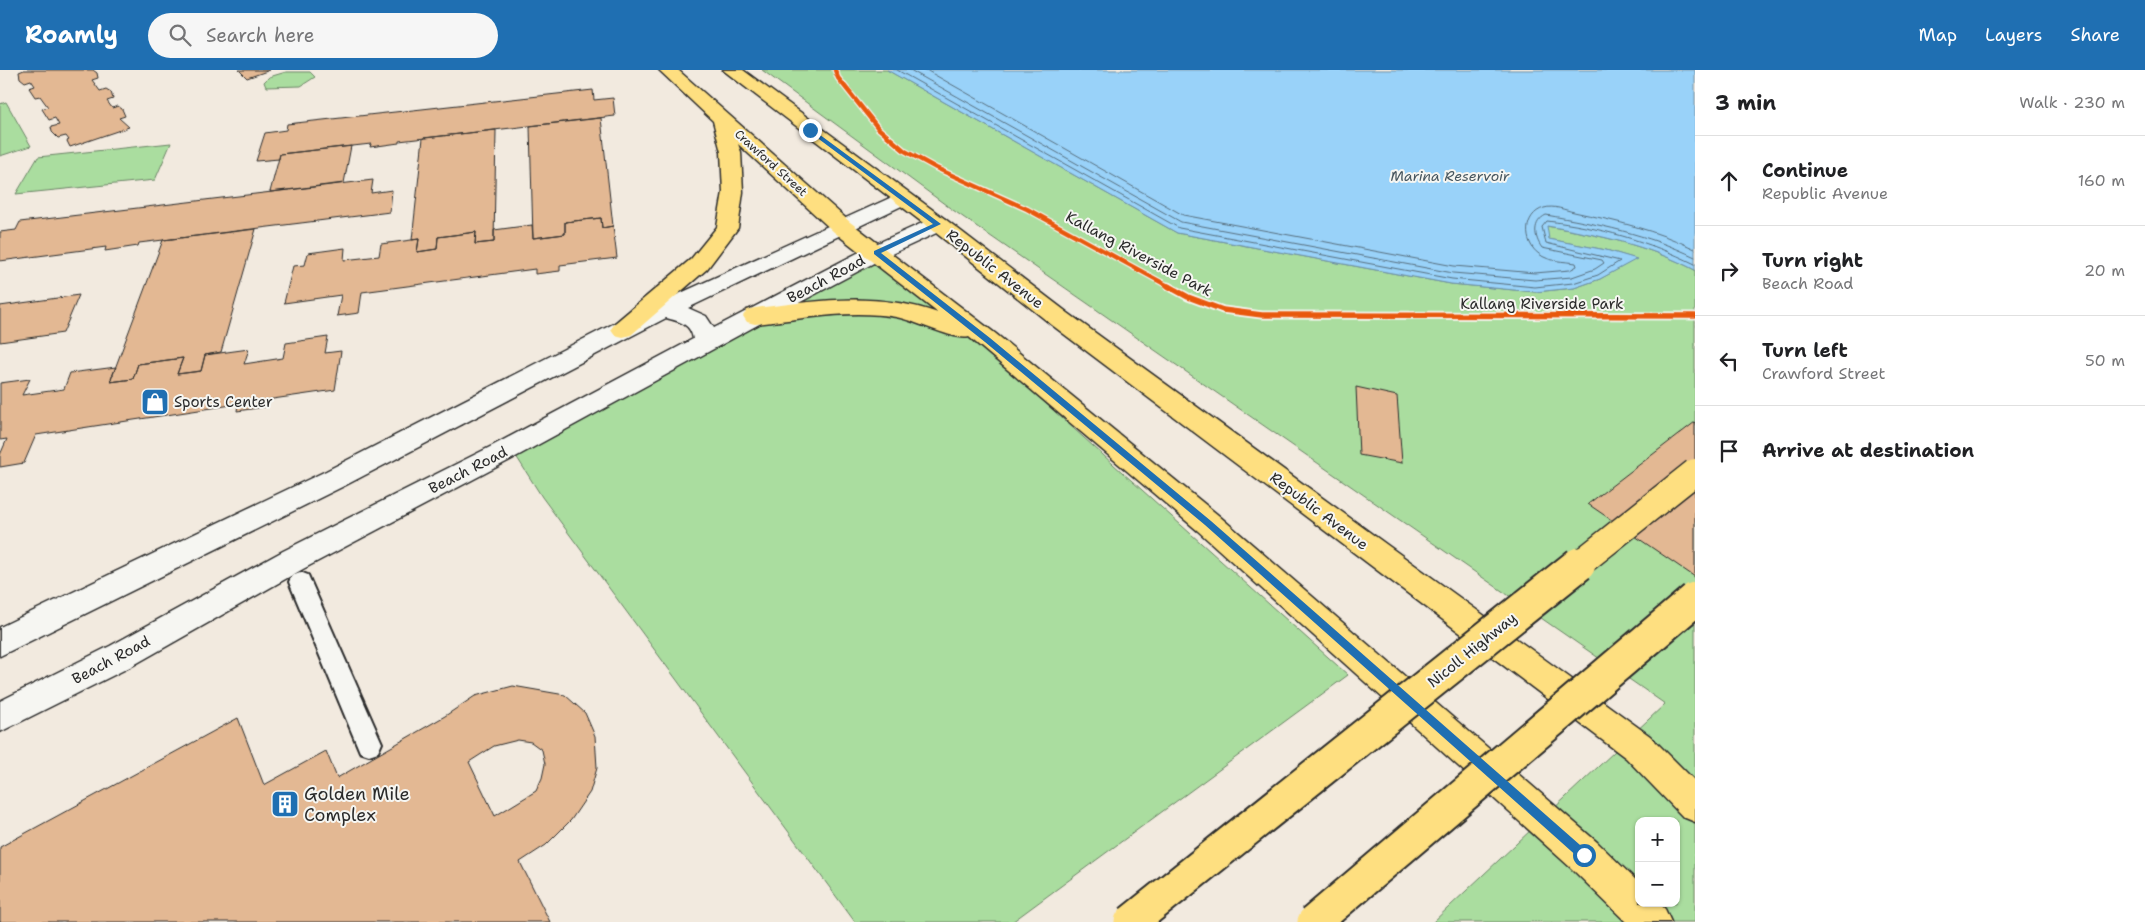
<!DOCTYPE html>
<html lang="en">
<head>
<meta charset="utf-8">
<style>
	:root { --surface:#fff; --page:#f6f6f6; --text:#202124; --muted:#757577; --line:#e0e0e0; --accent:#1f6fb2 }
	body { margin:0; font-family:"Shantell Sans",sans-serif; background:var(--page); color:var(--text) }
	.controls { position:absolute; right:15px; bottom:15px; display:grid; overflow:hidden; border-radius:10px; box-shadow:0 1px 4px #0004 }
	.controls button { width:45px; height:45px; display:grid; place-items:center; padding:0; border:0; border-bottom:1px solid var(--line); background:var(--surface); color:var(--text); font:25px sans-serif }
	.stop { position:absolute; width:15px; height:15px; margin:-11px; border:4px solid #1f6fb2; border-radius:50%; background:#fff }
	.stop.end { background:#1f6fb2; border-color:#fff; box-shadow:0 1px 5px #0008 }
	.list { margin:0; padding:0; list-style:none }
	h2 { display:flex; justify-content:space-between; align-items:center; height:65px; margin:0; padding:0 20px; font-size:21px }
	h2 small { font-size:16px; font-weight:400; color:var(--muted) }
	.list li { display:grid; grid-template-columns:32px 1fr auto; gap:15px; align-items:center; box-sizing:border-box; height:90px; padding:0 20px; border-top:1px solid var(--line) }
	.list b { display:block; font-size:19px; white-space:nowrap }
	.list p { margin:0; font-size:16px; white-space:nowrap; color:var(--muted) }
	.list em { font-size:16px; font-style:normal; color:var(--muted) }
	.icon { flex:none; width:28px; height:28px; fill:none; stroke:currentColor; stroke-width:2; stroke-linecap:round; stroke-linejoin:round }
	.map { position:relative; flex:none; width:1695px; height:852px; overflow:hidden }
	header { display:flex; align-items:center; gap:30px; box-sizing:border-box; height:70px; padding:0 25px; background:var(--accent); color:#fff }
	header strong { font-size:24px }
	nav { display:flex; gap:28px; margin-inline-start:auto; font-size:18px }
	.search { width:350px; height:45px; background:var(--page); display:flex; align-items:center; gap:12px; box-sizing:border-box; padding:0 18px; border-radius:28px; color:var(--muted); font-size:19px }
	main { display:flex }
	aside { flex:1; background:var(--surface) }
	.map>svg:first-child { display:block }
</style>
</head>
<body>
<header>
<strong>Roamly</strong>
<div class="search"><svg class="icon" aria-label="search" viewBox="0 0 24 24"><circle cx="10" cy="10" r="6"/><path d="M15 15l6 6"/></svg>Search here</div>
<nav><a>Map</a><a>Layers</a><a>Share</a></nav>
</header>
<main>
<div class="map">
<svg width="1695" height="852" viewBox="0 0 1695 852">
	<rect width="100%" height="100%" fill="#f2eadf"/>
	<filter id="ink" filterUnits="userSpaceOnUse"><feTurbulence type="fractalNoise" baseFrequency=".02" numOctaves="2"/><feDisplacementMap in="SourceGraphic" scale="10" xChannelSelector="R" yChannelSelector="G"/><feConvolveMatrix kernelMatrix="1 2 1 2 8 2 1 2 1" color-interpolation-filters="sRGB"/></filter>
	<g filter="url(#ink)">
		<path fill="#aadd9f" stroke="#6a8465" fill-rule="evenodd" d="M762,0H887L1177,163L1451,214L1535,222L1574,218L1600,209L1636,189L1606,180L1548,169L1546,156C1599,165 1647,175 1695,200V852H1433L1665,634L950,138ZM1639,751H1676V833H1639Z
			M286,2H310L315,7L301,16L266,17L264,12L269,7Z
			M6,32L31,76L0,86V34Z
			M171,73L155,110L16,124L38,87Z
			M877,182L1348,605L1012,852H855L542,427L511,378Z"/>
		<path fill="#99d2f9" stroke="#6d8fa7" d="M887,0H1695V200C1647,175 1599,165 1547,156L1549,169L1606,180L1637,189L1600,209L1574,218L1535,222L1451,214L1177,163Z"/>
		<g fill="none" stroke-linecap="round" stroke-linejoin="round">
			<path stroke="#576e7d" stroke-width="1" d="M897,0L1179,158L1452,209L1535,217L1573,213L1598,205L1620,191L1546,173L1542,157L1547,151C1599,157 1648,171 1695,194
				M910,0L1181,152L1453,203L1535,210L1572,207L1595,199L1604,193L1602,190L1542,178C1534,167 1532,152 1546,145C1598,154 1647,164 1695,187
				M926,0L1183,145L1454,196L1535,203L1570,200L1577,196L1576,193C1564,191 1549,192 1539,184C1523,173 1523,144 1544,138C1554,135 1565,140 1574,142C1616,151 1656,160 1695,179"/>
		</g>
		<path fill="#e3b893" stroke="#2b2b2b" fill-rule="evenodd" d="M24,0H93L97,3L98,8L92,10L100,21L106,19L111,22L113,29L107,31L112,38L118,36L122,39L125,46L119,48L129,57L70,77L67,71L69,70L66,66L58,68L52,62L51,57L59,55L55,48L49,50L42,39L48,37L40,26L35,27L29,18L35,16L31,10L25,12L20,8L19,2Z
			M239,0H270L247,8Z
			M593,20L594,30L613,28L615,46L399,71V73L370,77L371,74L280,84L279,89L256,91L265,63L286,60L287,54Z
			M601,48L613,156L602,158L601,148L565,152V164L533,168L530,56Z
			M496,60L494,172L475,174L476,162L438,167L437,179L417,182L419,169L412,170L423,68Z
			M351,76L344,113L270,122L280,84Z
			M373,110L371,123L392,120L390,142L139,173L138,176L105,181L106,177L0,191V162L16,160L20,152Z
			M601,148L602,158L613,156L617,188L560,195V201L535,204V199L362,222L359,243L337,246L341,225L284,233L293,196L305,195L308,183L345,178L344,190L379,186L381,174L419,169L417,182L437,179L438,167L476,162L475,174L494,172V160L532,155L533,168L565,164V152Z
			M256,159L221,282L205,285L201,301L177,304L183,288L138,294L133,309L110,312L163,170Z
			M79,225L63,263L0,272V236Z
			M328,267L325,283L341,281L335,320L266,330L265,337L237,341L238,334L36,365L24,393L0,397V385L7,369L0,370V313L30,309L22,325L64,319L70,303L116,297L110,312L133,309L138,294L183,288L177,304L201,301L205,285L249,279L244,294L283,288L286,273Z
			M1356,317L1397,326L1402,393L1359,385Z
			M1695,352V507L1588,434Z
			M513,616L565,625L585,643L595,666L597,698L590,722L571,750L546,775L520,792L550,852H0V777L238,648L264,715L326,681L337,708L445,646L475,626ZM518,670L531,672L542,680L545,694L542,708L536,721L495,746L469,692L494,676Z"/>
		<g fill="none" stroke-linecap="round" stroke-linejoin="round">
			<defs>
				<path id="lane" d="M300,502L308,505L311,512L378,664L382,673L378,682L369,685L360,682L289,512L292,505Z"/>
				<path id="secondary" d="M903,122L910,124L913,128L910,132L688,238L706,246L714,258L869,177L931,149L938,148L945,149L949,154L945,159L885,187L763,252L510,390L303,499L132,596L0,662V631L110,576L283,481L492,376L693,269C691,254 679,251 666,248L346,415L0,586V557L326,401L615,253Z"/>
				<path id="primary" d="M659,0H678L850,152L996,264L1218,445L1597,772L1639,813V833H1659L1665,839L1671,852H1626L1571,798L1198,461L969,267C955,271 914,250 896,247C849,239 802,249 755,254L747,252L743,246L747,240L755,238C819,231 874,221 938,243L834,162L738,74L741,82L743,122L738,158L707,199L631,265L623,267L615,265L611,259L615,253L691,189L717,157L723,122L721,82L713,51Z
					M723,0H743L945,149L1068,243L1650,666L1695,711V752L1683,747L1626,688L1052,255L931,159Z"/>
			</defs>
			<use href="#lane" stroke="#2b2b2b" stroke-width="4"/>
			<use href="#secondary" stroke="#2b2b2b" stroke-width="3"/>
			<use href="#primary" stroke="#2b2b2b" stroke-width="3"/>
			<use href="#lane" fill="#f6f6f2" fill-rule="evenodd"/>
			<use href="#secondary" fill="#f6f6f2" fill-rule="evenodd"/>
			<use href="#primary" fill="#fedf80" fill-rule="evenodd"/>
			<defs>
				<path id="highway-bridge-far1" d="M1578,495L1695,402"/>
				<path id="highway-bridge" d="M1131,852L1579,494
					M1314,852L1695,529"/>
			</defs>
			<use href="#highway-bridge-far1" stroke="#2b2b2b" stroke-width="29" stroke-linecap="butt"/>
			<use href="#highway-bridge" stroke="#2b2b2b" stroke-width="37" stroke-linecap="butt"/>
			<use href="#highway-bridge-far1" stroke="#fedf80" stroke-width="26"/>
			<use href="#highway-bridge" stroke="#fedf80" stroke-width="33"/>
			<defs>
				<path id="cycleway-far1" d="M835,0L838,8L878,58L905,81L936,98L1027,139L1170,217"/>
				<path id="cycleway" d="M1168,216L1188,227L1223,240L1262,245L1695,246"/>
			</defs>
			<use href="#cycleway-far1" stroke="#f6f6f2" stroke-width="7"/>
			<use href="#cycleway" stroke="#f6f6f2" stroke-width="9"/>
			<use href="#cycleway-far1" stroke="#e8590c" stroke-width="4.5"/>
			<use href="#cycleway" stroke="#e8590c" stroke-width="5.5"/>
		</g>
	</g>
	<path fill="#1f6fb2" d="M808,59H812L941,154L881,183L990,268L1211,451L1588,782L1589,785L1588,789L1584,791L1580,789L1205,455L985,272L874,184V181L933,154L808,61Z"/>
	<defs>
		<symbol id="shop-square" viewBox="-11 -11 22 22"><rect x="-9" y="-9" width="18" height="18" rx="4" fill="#1f6fb2" stroke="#f6f6f2"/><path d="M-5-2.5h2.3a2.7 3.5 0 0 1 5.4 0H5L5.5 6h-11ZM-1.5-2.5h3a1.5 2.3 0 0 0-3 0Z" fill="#fff"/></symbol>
		<symbol id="building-square" viewBox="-11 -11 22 22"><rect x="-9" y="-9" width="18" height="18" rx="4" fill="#1f6fb2" stroke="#f6f6f2"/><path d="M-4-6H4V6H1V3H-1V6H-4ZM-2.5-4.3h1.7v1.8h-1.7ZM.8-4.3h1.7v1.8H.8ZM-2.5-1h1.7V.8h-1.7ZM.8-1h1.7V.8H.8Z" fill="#fff"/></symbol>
	</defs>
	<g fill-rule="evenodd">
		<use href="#shop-square" x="139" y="316" width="32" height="32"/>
		<use href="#building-square" x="269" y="718" width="32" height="32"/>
	</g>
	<g text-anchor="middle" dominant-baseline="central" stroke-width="4" stroke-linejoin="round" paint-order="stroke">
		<g font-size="12" fill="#2b2b2b" stroke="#f6f6f2">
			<text transform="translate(771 93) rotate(42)">Crawford Street</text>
		</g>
		<g font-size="14" font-style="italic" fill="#46555e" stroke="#f6f6f2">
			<text x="1450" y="106">Marina Reservoir</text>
		</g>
		<g font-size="15" fill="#2b2b2b" stroke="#f6f6f2">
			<text transform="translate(1139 184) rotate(28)">Kallang Riverside Park</text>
			<text transform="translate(995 199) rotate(38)">Republic Avenue</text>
			<text transform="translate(826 209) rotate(-28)">Beach Road</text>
			<text x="1542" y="234">Kallang Riverside Park</text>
			<text transform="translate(468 400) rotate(-27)">Beach Road</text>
			<text transform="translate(1319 441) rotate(37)">Republic Avenue</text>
			<text transform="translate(1472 580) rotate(-39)">Nicoll Highway</text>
			<text transform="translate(111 590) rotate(-28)">Beach Road</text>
		</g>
		<g font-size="15" fill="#2b2b2b" stroke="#f6f6f2" text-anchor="start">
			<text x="174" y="332">Sports Center</text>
		</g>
		<g font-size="18" fill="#2b2b2b" stroke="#f6f6f2" text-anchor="start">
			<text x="304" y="724">Golden Mile<tspan x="304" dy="21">Complex</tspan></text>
		</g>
	</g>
</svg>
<div class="controls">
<button>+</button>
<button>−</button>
</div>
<div class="stop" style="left:1584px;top:785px"></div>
<div class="stop end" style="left:810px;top:60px"></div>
</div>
<aside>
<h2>3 min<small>Walk · 230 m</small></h2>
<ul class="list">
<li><svg class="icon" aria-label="ahead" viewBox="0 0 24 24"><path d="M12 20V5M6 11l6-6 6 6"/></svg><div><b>Continue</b><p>Republic Avenue</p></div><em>160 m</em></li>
<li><svg class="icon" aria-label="right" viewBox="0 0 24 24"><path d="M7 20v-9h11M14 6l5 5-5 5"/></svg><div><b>Turn right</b><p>Beach Road</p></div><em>20 m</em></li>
<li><svg class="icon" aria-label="left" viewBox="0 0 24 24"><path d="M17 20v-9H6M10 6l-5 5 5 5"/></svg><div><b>Turn left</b><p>Crawford Street</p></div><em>50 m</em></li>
<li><svg class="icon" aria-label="arrive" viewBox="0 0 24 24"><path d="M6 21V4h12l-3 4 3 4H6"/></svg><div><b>Arrive at destination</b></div></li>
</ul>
</aside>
</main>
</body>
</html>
